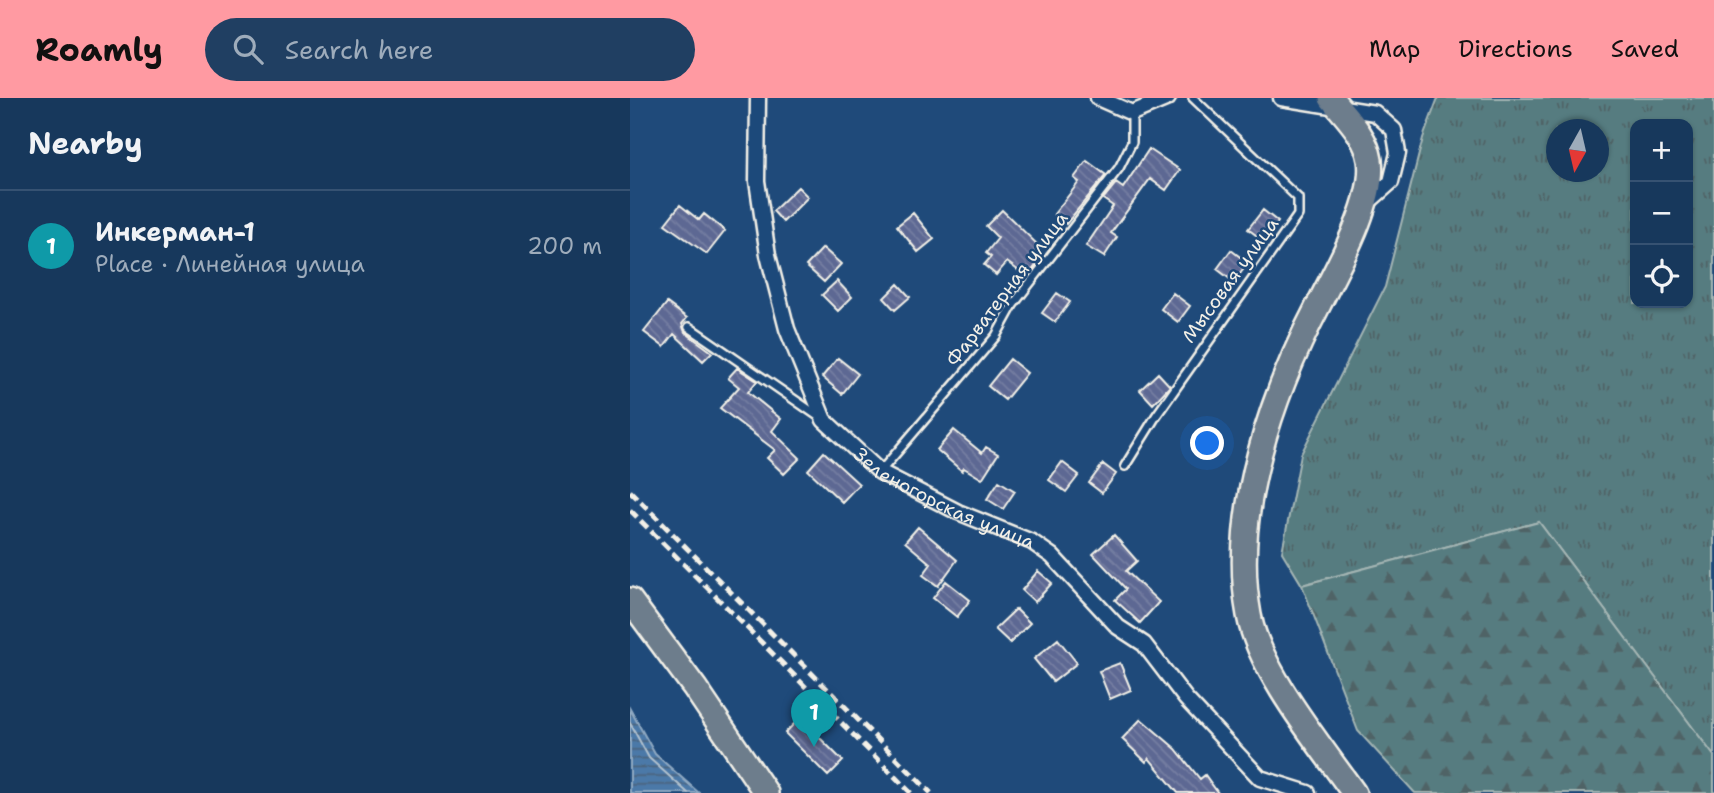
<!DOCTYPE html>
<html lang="en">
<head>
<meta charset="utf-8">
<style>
	:root { --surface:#17385c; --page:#203f62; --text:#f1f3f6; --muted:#9eacbb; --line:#365272; --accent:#ff9aa2 }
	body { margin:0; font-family:"Shantell Sans",sans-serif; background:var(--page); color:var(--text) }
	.controls { position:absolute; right:21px; top:21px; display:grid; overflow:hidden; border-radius:14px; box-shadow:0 2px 5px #0004 }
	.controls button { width:63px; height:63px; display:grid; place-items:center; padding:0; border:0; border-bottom:2px solid var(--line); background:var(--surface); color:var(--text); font:35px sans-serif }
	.compass { position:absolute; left:916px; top:21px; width:63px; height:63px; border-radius:50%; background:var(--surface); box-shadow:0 2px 5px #0004; rotate:188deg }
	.you { position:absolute; left:578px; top:346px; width:24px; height:24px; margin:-18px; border:5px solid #fff; border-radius:50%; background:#1a73e8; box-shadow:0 0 0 10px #1a73e833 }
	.badge { display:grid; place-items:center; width:46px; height:46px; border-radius:50%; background:var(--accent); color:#fff; font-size:23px; font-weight:700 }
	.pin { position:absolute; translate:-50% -58px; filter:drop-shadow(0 2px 4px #0008) }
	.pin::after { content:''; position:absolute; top:37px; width:24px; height:21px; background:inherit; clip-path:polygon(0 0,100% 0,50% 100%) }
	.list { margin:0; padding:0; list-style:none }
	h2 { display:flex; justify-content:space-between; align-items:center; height:91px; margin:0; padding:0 28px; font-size:30px }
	h2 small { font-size:23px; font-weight:400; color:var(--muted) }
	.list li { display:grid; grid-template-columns:46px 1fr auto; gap:21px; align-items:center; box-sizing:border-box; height:112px; padding:0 28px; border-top:2px solid var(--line) }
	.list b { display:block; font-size:26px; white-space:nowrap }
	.list p { margin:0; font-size:23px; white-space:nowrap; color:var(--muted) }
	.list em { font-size:23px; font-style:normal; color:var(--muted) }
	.icon { flex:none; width:38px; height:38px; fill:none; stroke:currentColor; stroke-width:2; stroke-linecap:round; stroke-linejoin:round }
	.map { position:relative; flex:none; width:1084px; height:695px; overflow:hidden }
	header { display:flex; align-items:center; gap:42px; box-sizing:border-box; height:98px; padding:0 35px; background:var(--accent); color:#111 }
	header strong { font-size:33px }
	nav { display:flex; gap:38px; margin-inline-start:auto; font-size:24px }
	.search { width:490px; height:63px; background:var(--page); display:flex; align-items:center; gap:18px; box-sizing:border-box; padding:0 24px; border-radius:38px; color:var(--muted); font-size:26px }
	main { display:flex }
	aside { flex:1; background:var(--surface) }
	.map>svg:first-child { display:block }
</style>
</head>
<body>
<header>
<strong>Roamly</strong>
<div class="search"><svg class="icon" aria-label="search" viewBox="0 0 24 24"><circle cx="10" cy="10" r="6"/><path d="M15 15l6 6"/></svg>Search here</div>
<nav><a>Map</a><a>Directions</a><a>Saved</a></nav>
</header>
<main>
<aside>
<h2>Nearby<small></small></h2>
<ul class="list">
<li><span class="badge" style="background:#0f9aa8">1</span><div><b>Инкерман-1</b><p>Place · Линейная улица</p></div><em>200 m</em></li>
</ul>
</aside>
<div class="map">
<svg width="1084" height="695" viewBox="0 0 1084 695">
	<defs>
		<pattern id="grass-tufts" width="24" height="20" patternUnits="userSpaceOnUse" patternTransform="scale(1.75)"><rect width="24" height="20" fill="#567b80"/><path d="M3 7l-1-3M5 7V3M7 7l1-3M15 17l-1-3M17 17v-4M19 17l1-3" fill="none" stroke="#506466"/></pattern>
		<pattern id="forest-firs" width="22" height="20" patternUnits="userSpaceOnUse" patternTransform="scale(1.75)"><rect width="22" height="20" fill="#567b80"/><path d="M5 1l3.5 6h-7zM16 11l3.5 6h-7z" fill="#506466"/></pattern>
		<pattern id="water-rules" width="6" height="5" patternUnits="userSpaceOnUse" patternTransform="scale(1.75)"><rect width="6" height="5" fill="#4c79a8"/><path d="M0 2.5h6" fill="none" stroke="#4b637c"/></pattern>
		<pattern id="building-back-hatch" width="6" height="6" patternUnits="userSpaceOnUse" patternTransform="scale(1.75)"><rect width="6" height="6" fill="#5d6893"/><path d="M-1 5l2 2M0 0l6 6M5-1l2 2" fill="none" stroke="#757ea2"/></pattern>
	</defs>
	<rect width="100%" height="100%" fill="#1f4a7a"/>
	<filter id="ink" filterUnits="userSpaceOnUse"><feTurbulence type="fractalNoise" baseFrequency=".0143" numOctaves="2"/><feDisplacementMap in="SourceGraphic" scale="14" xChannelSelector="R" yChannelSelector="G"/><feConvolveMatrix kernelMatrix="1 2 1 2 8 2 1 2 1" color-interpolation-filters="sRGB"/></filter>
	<g filter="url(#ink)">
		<path fill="url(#grass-tufts)" stroke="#a5b6b4" stroke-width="2" fill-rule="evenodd" d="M808,0H1084V658L909,424L672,487L652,454L671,356L755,189L793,40ZM1005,26H1058V205H1005ZM926,32H968V74H926Z"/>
		<path fill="url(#forest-firs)" stroke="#a5b6b4" stroke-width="2" d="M909,424L1084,658V695H785L728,633L672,487Z"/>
		<path fill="url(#water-rules)" stroke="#8fa9c2" stroke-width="2" d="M0,611L25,656L69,695H0Z"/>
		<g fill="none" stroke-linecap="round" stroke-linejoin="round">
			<path stroke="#b1c1ce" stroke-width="2" d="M0,625L19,660L58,695"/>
		</g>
		<path fill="url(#building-back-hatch)" stroke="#f4f1e8" stroke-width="2" d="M519,51L550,72L536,92L520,81L481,135L487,139L474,159L456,148L483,108L473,101L486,85L493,90Z
			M457,63L476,77L436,126L424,116L449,84L444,80Z
			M168,89L178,99L153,124L143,113Z
			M50,107L69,122L74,116L95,133L77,156L35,126Z
			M372,112L410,149L404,157L410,162L397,179L377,164L366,177L354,167L361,159L356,155L368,140L356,128Z
			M633,112L648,124L634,143L618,131Z
			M283,115L304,141L288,154L267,128Z
			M193,150L211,166L194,184L176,168Z
			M601,152L618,165L604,184L587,171Z
			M207,183L222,199L208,213L192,197Z
			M268,186L280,199L265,212L254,200Z
			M427,195L440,204L425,224L412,215Z
			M543,195L560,208L548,224L531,211Z
			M37,205L57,220L52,226L55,234L82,254L73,263L44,236L34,249L14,234Z
			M208,260L228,276L212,296L192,279Z
			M380,261L397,275L375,302L358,288Z
			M107,270L127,283L118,294L151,321L142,333L170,360L154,376L137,360L145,352L90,310L109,289L98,280Z
			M528,275L540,288L523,306L510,292Z
			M324,332L352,355L356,349L368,356L352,381L334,370L332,373L307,352Z
			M194,354L229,386L212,404L178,372Z
			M432,364L449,377L436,394L419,382Z
			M473,366L486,376L472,395L459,385Z
			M369,383L385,393L373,411L357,401Z
			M288,429L327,462L308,488L293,477L301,466L275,444Z
			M484,437L507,463L496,473L529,504L510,525L485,502L496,491L463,456Z
			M408,473L422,485L405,504L392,492Z
			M316,483L340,502L327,519L303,500Z
			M386,511L400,525L380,545L365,531Z
			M428,541L447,565L423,584L404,561Z
			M490,565L501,592L480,601L469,573Z
			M170,620L213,663L198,678L155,635Z
			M511,621L546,651L570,681L575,677L588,695H548L519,660L516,664L492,641Z"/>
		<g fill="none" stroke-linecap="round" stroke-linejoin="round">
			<defs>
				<path id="lane" d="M59,229L191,320
					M495,368L526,318L668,117V100L563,0
					M250,374L366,238L383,207L489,70L502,44V15"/>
				<g id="street">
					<path id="s1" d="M128,0L127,83L138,157L157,231L194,322L250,374L328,414L402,444L422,458L488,529L514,546L556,601L630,680L678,695"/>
					<path d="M468,0L502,15L538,0"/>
					<path d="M651,0L745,15L764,32L768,55L761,84L735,107"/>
				</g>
				<path id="primary" d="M701,0C716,19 736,37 740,62C746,102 707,170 689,206C642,296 600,415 619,517C629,573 691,648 724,695
					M0,502L65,590L136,695"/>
			</defs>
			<use href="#lane" stroke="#f4f1e8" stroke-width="12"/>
			<use href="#street" stroke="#f4f1e8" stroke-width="19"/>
			<use href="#primary" stroke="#f4f1e8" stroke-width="28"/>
			<use href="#lane" stroke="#1f4a7a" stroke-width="7"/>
			<use href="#street" stroke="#1f4a7a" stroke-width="14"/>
			<use href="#primary" stroke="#6d7d8c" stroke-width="23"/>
			<path stroke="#f4f1e8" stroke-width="5" stroke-dasharray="10 5" stroke-linecap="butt" d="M0,393L301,695
				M0,412L281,695"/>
		</g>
	</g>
	<g text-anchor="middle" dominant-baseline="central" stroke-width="5" stroke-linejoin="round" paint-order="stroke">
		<g font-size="19" fill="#f4f1e8" stroke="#1f4a7a">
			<text transform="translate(600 182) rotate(-54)">Мысовая улица</text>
			<text transform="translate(377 191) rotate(-53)">Фарватерная улица</text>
			<text stroke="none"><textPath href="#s1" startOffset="478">Зеленогорская улица</textPath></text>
		</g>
	</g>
</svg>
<div class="controls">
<button>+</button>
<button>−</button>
<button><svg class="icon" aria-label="locate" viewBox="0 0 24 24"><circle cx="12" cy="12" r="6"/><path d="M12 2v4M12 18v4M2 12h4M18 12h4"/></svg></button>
</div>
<svg class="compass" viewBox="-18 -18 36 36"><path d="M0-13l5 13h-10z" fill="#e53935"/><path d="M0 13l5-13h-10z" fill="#9eacbb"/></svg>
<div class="you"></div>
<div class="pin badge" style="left:184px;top:649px;background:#0f9aa8">1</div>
</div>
</main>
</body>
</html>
